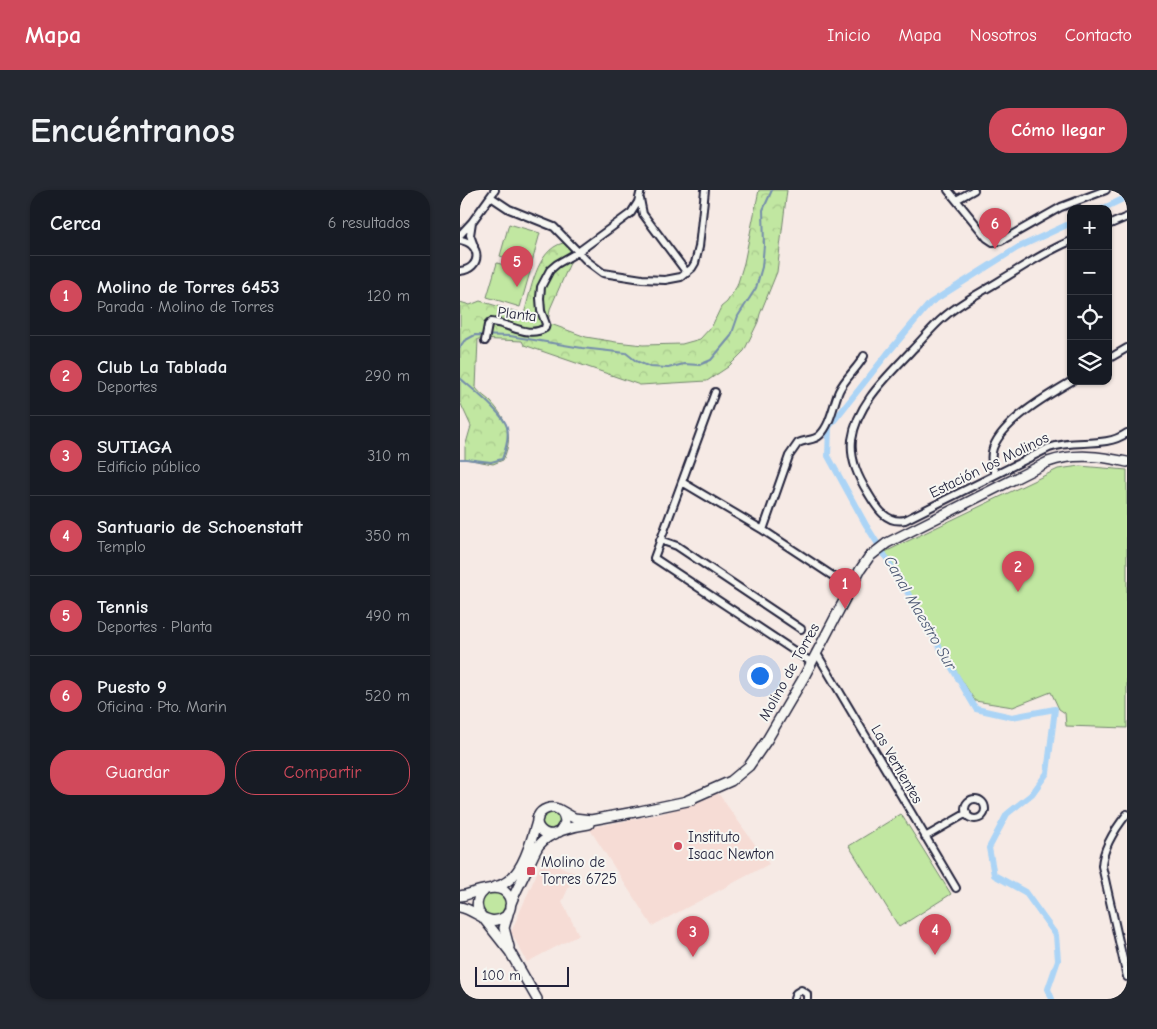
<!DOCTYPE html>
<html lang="es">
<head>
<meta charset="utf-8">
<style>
	:root { --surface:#171b24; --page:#242831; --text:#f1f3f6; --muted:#9ea1a6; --line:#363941; --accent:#d1495b }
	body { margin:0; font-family:"Comic Neue",sans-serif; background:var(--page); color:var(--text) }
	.controls { position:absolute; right:15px; top:15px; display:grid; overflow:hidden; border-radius:10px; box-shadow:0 1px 4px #0004 }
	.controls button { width:45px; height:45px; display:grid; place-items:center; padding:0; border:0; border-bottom:1px solid var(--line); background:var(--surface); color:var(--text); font:25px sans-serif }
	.scale { position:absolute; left:15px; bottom:12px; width:94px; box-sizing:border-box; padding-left:5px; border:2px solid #22223b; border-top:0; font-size:14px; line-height:18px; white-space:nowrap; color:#22223b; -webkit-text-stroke:4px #f6f6f2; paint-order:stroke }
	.you { position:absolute; left:299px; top:485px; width:18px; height:18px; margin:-12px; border:4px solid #fff; border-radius:50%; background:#1a73e8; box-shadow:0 0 0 8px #1a73e833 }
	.badge { display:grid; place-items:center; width:32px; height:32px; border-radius:50%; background:var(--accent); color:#fff; font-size:16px; font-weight:700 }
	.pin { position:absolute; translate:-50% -41px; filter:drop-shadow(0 1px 2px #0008) }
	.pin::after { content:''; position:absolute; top:26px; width:18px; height:15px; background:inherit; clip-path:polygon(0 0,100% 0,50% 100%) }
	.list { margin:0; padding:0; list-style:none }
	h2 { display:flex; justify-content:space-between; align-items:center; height:65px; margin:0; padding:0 20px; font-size:21px }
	h2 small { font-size:16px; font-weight:400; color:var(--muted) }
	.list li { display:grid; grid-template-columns:32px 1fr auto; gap:15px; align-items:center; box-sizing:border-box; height:80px; padding:0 20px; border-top:1px solid var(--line) }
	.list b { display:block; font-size:19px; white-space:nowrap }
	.list p { margin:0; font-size:16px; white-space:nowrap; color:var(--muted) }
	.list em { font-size:16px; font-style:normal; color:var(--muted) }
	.actions { display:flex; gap:10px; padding:15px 20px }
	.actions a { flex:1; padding:11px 0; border:1px solid var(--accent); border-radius:20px; text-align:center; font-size:18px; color:var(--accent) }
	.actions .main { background:var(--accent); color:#fff }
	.icon { flex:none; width:28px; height:28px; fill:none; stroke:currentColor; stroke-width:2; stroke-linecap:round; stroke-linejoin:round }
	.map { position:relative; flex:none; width:667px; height:809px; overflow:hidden; border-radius:20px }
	header { display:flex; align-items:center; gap:30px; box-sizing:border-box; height:70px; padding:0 25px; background:var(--accent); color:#fff }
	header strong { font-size:24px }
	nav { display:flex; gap:28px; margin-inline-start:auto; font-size:18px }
	.intro { display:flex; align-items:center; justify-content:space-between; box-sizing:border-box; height:120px; padding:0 30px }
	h1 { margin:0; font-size:35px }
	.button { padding:12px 22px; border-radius:20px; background:var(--accent); color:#fff; font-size:18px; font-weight:700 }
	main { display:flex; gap:30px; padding:0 30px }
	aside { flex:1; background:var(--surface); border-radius:20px; box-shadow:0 1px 4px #0004 }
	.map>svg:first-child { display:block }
</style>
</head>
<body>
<header>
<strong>Mapa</strong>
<nav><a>Inicio</a><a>Mapa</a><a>Nosotros</a><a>Contacto</a></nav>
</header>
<div class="intro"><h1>Encuéntranos</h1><a class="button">Cómo llegar</a></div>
<main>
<aside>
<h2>Cerca<small>6 resultados</small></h2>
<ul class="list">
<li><span class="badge">1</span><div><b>Molino de Torres 6453</b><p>Parada · Molino de Torres</p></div><em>120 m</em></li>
<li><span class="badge">2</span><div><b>Club La Tablada</b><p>Deportes</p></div><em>290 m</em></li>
<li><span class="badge">3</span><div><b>SUTIAGA</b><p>Edificio público</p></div><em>310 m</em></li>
<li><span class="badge">4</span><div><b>Santuario de Schoenstatt</b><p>Templo</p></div><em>350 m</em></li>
<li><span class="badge">5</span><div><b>Tennis</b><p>Deportes · Planta</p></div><em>490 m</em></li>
<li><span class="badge">6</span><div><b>Puesto 9</b><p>Oficina · Pto. Marin</p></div><em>520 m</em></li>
</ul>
<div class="actions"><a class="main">Guardar</a><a>Compartir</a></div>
</aside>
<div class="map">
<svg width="667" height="809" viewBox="0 0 667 809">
	<defs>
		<pattern id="forest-crowns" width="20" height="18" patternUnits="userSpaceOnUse" patternTransform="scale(1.25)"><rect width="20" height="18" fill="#c1e7a1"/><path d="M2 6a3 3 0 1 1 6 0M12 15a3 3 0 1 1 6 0" fill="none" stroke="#a6c68c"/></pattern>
	</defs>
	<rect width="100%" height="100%" fill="#f6eae5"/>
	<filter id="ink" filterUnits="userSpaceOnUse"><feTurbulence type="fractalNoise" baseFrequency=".02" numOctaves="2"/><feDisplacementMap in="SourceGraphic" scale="10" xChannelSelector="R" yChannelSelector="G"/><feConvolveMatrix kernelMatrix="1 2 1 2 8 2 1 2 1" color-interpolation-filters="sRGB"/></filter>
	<g filter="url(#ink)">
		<path fill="#f6dcd5" d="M258,603L309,674L192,736L129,638L200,624L231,615Z
			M83,669L115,683L102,712L119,745L67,772L51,742Z"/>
		<path fill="#c1e7a1" stroke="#72846e" d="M49,34L80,43L71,76L40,66Z
			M37,73L70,82L60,117L27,107Z
			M620,276L667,280V538L606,536L605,523L599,519L591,502L553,517L515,511L472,443L425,362L598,279Z
			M82 631a9 9 0 1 1 18 0a9 9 0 1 1-18 0Z
			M441,624L491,704L439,737L389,656Z
			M22 714a12 12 0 1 1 24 0a12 12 0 1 1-24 0Z"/>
		<path fill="url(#forest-crowns)" stroke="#72846e" d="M299,0H327L317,82L300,124L298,132L284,161L268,177L247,191L180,195L64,155L62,151L18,149L16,198C20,204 26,207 31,212C48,231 54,246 43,270L33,274L5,269V257L11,236L0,212V112L10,115L20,111L64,124C71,101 76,60 103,53L111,59L110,61L113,66L90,119L88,133L126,147L156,152L183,155L222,154L240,149L252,136L261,117L267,112L277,96L284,73Z"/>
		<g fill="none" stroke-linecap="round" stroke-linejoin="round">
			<path stroke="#748dab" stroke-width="2" d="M0,157L4,151L15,145L50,146L122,158L166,163L176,171L190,177L208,178L224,174L239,175L251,170L271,146L278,126L296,98L302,77L304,55L303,20L312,0
				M0,188C12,199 43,223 47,237C49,247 46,259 42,269L31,272L6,269H0"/>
			<path stroke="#abd4f6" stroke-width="6" d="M642,19L667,7
				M592,809L588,799L598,770L596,745L565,702L534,685L529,658L547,624L572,604L587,583L595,519L552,527L516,519L442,393L406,335L368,266L369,237L427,164L470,113L557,58L611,33"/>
			<defs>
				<path id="street" d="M488,0L527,48L533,52L541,51L601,17L646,0
					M31,7L49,19L94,37L127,71L143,83L182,89L205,90L221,87L232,78L235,73L239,57L245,0
					M180,9L183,24L227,83
					M496,10L514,0
					M12,32L35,0
					M648,35L667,27
					M0,45L12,32L10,45L14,56
					M0,50C22,53 22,79 0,81
					M611,51C586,61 564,76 541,90C522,102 501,112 484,127C472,137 463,149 452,160C429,185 397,213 392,250C390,270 398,287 408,303C417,318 426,334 445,330L589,258C615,248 644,259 667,243
					M25,151L28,135L31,132C49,133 68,149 85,138L86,134L81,121L80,108L81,97L90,80L97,74L118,62L171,23L178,12L181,0
					M648,169L667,158
					M255,202L194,368L351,472
					M535,284C532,275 530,267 533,258C543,231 588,205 612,191
					M222,292L303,340L391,398
					M303,340L329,266L338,253C346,249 354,251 360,245C371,234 373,215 379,201C385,188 398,178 404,166
					M200,350L217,356L341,439
					M356,462L496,698
					M505 619a10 10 0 1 1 20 0a10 10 0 1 1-20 0Z
					M667,624C655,639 643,657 642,676L667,787
					M465,647L507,623
					M334,809L336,803L341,800L347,804V809"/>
				<path id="secondary" d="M228,610L271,591L289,576L307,550L344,487L400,380L409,367L427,353L588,272C614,263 640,266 667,272
					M98,619L114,628L131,630L180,621L232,610
					M95,644C89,645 84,644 80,639C66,621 104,605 105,633L99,642
					M34,697C62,693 71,651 78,628
					M0,706C15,704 40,689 49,707C52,714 50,721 46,726C29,739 17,720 0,717
					M50,716C54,704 60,694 65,683C70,674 73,664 79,655C90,642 113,636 129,634
					M48,724L44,738L49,757
					M22,727C15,718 16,708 24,701
					M24,729L50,762L77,809"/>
			</defs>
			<use href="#street" stroke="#22223b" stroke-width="10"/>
			<use href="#secondary" stroke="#22223b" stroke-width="12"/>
			<use href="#street" stroke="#f6f6f2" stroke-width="6"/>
			<use href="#secondary" stroke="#f6f6f2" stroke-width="9"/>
		</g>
	</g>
	<g fill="#d1495b" stroke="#f6f6f2" stroke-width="2">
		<circle cx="218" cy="656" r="5"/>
		<rect x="66" y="676" width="10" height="10" rx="2.5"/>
	</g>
	<g text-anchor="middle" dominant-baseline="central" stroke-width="4" stroke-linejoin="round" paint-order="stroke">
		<g font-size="15" fill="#22223b" stroke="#f6f6f2">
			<text transform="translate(57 124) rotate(7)">Planta</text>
			<text transform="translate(529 275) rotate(-26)">Estación los Molinos</text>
			<text transform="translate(329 482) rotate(-61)">Molino de Torres</text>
			<text transform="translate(437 574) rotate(60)">Las Vertientes</text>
		</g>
		<g font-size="15" fill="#22223b" stroke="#f6f6f2" text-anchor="start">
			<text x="228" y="647">Instituto<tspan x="228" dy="17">Isaac Newton</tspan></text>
			<text x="81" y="672">Molino de<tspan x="81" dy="17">Torres 6725</tspan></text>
		</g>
		<g font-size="16" font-style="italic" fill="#4b5773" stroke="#f6f6f2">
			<text transform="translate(460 423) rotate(60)">Canal Maestro Sur</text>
		</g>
	</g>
</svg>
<div class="controls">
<button>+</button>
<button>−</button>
<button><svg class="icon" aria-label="locate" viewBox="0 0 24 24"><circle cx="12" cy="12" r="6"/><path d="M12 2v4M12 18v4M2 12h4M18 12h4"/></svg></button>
<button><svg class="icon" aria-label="layers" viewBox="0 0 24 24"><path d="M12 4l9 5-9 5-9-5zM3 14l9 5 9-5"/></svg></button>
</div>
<div class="scale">100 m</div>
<div class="you"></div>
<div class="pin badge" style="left:385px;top:419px">1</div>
<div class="pin badge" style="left:558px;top:402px">2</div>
<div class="pin badge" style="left:233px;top:767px">3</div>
<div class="pin badge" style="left:475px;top:765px">4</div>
<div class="pin badge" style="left:57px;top:97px">5</div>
<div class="pin badge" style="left:535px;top:59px">6</div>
</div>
</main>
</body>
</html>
